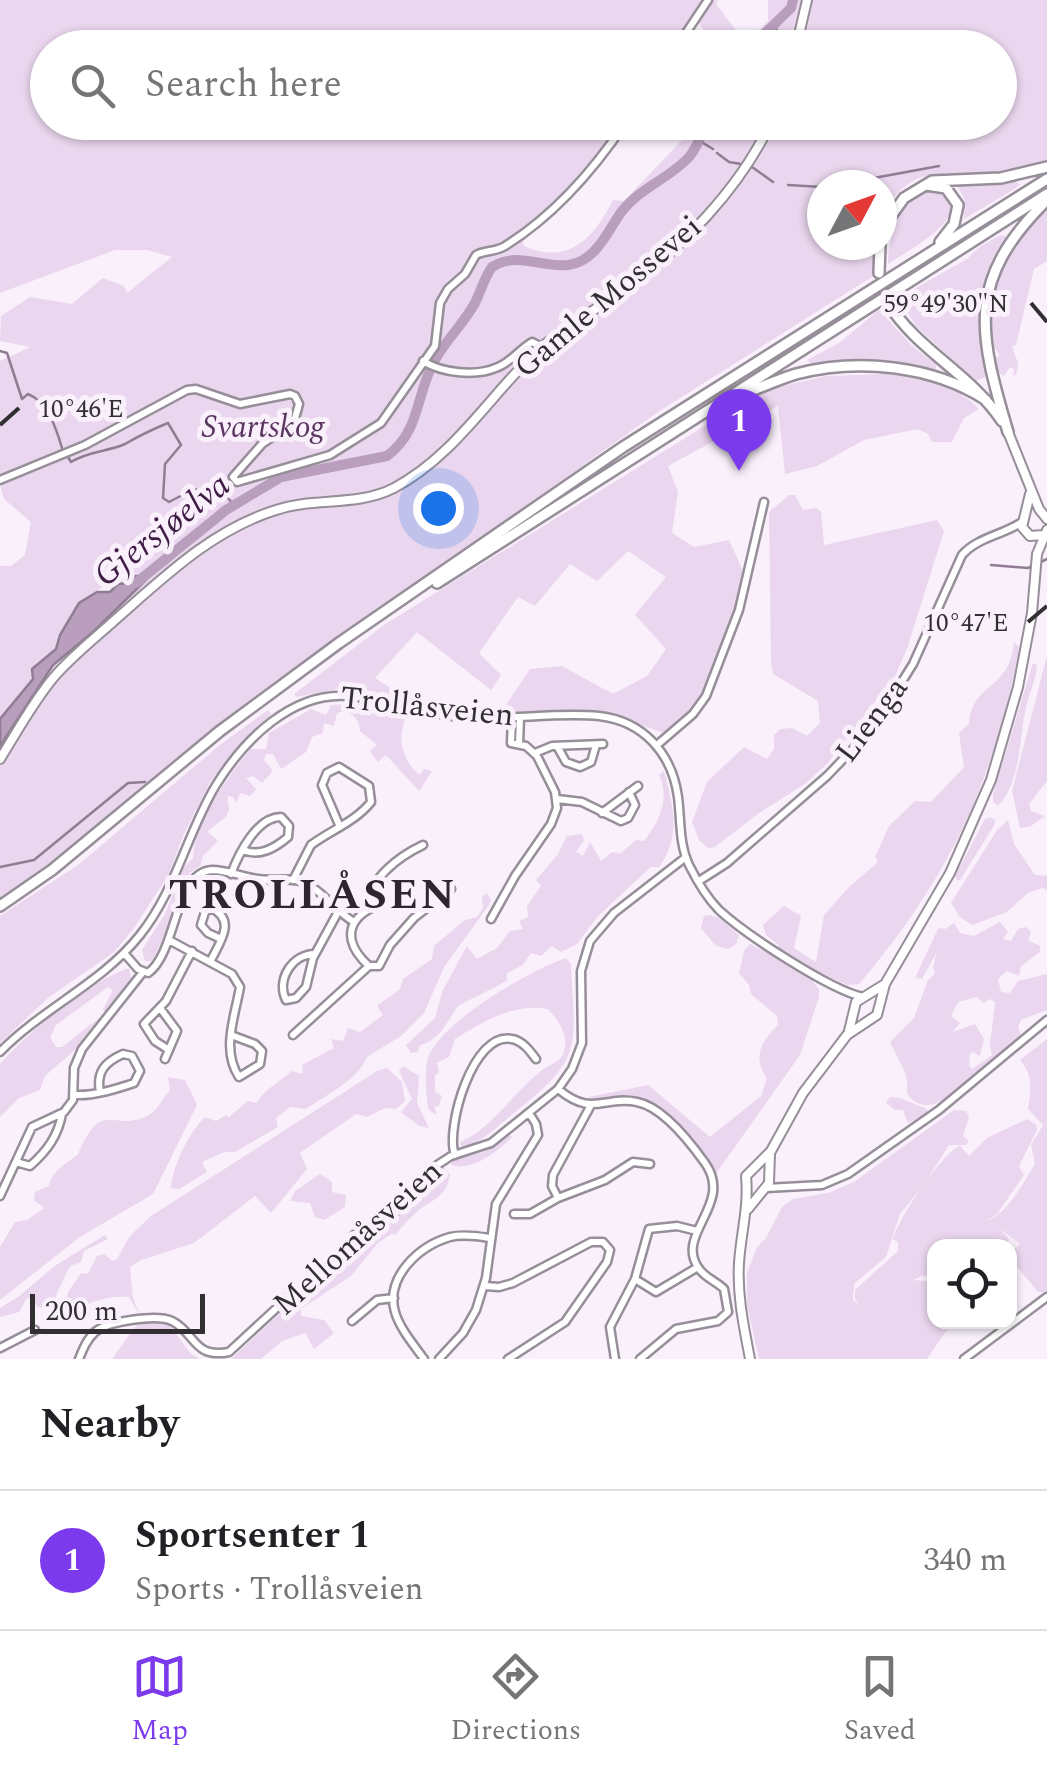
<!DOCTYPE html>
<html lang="en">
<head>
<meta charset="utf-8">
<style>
	:root { --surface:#fff; --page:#f6f6f6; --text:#202124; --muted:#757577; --line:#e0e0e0; --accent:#7c3aed }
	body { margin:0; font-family:Spectral,serif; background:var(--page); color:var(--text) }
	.controls { position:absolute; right:30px; bottom:30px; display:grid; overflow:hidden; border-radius:20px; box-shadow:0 2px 8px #0004 }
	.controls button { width:90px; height:90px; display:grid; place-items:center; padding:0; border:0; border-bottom:2px solid var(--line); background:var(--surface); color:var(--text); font:50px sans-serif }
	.compass { position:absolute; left:807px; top:170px; width:90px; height:90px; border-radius:50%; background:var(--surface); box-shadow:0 2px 8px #0004; rotate:49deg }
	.scale { position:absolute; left:30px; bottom:25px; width:175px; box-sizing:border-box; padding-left:10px; border:5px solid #322f33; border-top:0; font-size:28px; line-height:35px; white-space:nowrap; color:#322f33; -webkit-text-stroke:8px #f9f0fb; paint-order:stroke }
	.you { position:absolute; left:438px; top:508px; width:35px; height:35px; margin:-25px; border:8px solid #fff; border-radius:50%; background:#1a73e8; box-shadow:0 0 0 15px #1a73e833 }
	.badge { display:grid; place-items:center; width:65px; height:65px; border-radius:50%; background:var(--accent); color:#fff; font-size:32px; font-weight:700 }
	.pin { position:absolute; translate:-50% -82px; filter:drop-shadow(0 2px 5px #0008) }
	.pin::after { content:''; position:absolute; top:52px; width:35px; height:30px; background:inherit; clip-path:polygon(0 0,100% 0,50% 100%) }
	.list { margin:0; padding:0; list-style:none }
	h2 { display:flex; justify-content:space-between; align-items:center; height:130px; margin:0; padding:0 40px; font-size:42px }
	h2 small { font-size:32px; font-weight:400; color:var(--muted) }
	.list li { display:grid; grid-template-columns:65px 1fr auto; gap:30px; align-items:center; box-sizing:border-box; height:140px; padding:0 40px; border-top:2px solid var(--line) }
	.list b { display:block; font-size:38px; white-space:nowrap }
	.list p { margin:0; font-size:32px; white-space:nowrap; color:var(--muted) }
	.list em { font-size:32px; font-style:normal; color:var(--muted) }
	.icon { flex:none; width:55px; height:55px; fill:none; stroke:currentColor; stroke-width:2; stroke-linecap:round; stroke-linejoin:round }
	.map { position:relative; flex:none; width:1047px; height:1359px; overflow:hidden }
	.search { position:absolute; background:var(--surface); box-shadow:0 2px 8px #0004; left:30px; right:30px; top:30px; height:110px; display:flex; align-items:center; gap:25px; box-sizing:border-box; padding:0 35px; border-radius:55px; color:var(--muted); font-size:38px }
	.sheet { height:270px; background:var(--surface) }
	nav { display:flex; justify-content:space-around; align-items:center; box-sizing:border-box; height:140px; border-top:2px solid var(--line); background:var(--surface); font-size:28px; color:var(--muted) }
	nav a { display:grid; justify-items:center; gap:5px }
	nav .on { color:var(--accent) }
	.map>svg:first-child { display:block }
</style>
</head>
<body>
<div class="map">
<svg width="1047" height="1359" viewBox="0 0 1047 1359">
	<rect width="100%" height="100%" fill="#f9f0fb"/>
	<path fill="#ead6ee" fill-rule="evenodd" d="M0,0H718L716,4L738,33L758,31L768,21V0H1047V160C1027,167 1006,172 985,173C934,176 914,164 882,214V185H822V245H873L875,275L658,412L371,616L269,690L69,854L0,901V743L55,664L147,580L141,574L129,575L122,582L101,588L91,594L67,620L56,647L37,666L29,683L0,718V566H11L25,555L31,522L4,499L0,485V361L30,347L0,341L1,316L30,297L72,304L103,278L124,286L127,293L172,257L147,250H115L0,293ZM697,21L716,47L1000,48V122L694,123L682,140L624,201L613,200C594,237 570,266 524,246L523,240C564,206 597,167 628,125L645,123L48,122V48H679Z
		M1014,181L1020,184L1016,188L964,219V198L957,185Z
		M934,190C989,208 904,253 888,264C887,236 903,193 934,190Z
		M1047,211V261L1034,269L1016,345L1012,346L1018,363L1017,373L1013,376L1014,369L1010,367L1004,376L993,369L991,358L998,357L999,354C969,318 1008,251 1032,221L1037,220L1038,215Z
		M1001,235L1009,237C975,268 976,335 986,377L975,381L916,326L898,298L967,259L979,247Z
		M879,310L912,346L936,364V369L869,362L812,364L807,360L839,343Z
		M887,374C922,380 954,382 979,409L964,418L952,442H932L928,434L918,429L864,440L817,466L785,474L778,406L668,466L678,492L672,533L694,547L729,540L744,573L737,616L698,708L667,734L602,712L521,716L504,708L530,669L562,666L613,694L647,676L666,649L635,615L666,577L628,551L597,581L570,564L535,606L518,597L479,653L501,675L491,690L417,632L375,678L409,700L342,688L296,697L294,694L384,625L761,391L826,376Z
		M789,495H795L803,510L817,508L821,512L824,545L937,520L944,531L907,649L895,676L827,764L805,784L759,813L715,847L708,848L699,840L692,822L707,782L744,747L767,759L774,749V735L780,729L792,728L807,736L820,723L818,701L773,674L771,663L769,512Z
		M1014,642L1019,647L1018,655C992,787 946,882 859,984L847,985L821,973L813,982L819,989V997L800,1055L715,1175L692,1141L646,1101H585L589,1097L648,1085L710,1137L761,1096L767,1078C752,1057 761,1042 778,1025L777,1016L751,994L749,985L739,973L744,951L750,944L773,955L779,945L766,935L763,925L784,906L801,916L794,948L816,962L824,915L849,887L878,862L875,857L889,826L915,801L931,802L964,767L959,733L969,724C972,682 1010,691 1014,642Z
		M1047,656V781L1029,804L1031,811L1045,816L1031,826L1020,828L1012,791Z
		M1033,663L1037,665C1036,679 1031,690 1027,703C1019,734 1022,781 998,806L993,802V794Z
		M356,704L419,716L418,721L406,718C396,737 403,763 420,775L424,769L432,771L419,791L386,755L378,762L370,751L377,745L360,731C359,719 355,716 344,711L337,713L334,726L324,723L323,733L312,737L306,752L281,769L273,754H266L264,760L273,771L262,783L253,776L246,778L256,789L250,796L240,793L236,803L233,797L228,796C227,800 229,804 229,809C228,820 214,823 208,832L218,841L203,856L200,866L190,873L153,961H145L142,950L165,914L183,868L193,858C195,818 227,780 250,749H266L269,733L311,709L326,715L331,705Z
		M268,710L271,714L233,752L210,782L183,836L169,874L134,928L114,952L48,998L0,1043V916L78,865L221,744Z
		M664,771C673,806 682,835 659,867H651L598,916L577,944L561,952L552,946L541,956L531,953L523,965L507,973V980C498,987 460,1004 458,1006C447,1021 441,1040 420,1045L418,1052L411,1053L406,1045L435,1018L443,990L467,946L477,959L497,948L510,931L523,929L519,921L528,917L527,906L541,886L536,880L558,854L567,836L582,834L584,840L576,852L583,856L590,842L601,861L612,852L620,854L636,840L644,841C660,821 670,798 659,775Z
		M990,817L995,820V824L960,880H957L955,876L985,819Z
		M1008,820L1014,844L1035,875L1047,876V890L1042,888L1028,893L1007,912L972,925L960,917L951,903L997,830Z
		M487,893L491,900L489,905L444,967L424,1013L401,1036L367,1057C358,1080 326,1095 306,1109L290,1107L276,1118L278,1127L235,1152H224L202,1162L207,1172L179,1189L171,1188C173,1165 188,1134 205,1117L216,1121L226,1115L229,1117L248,1101L257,1103C264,1089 279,1083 292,1071L303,1074L302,1065L334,1048L331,1039L343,1041L348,1028L360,1032L383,1015L377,1006L400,989L403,979L432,959L434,946L465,920L477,917L483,908L482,897Z
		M710,915L719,918L739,935L736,944L729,949L716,946L701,928L704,916Z
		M1000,922L1008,932L1003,939L1011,941L1018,929L1026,927L1031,932L1028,940L1040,946V952L1021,966L1019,976L1007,971L998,979L1001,992L1010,993L1018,981L1047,974V1010L1021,1020L1018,1027L1022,1037L954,1090C944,1102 924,1113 910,1097C904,1090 908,1089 907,1081C905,1068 895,1054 890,1042L914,1018L928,980L935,974L933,967L937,952L922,979L915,978L936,933L939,928L945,929L954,923L960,933L974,936ZM977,997L984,1003L990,999L995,1002L990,1045L992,1055L972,1069L969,1065L970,1054L973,1052L980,1056L984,1039L975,1024L952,1032L960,1023L951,1016L958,1002Z
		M566,958L571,964C575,1049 584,1058 514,1113C498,1126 482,1143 462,1147L460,1142C488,1132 515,1091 541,1071C549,1064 561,1063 564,1051C569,1035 559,1021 548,1009C513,1003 482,1022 455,1039L449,1057L437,1063L439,1072L435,1076V1092L442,1096L439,1106L434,1107L437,1113L434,1114L428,1108C426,1096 424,1066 429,1055C445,1020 530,970 566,958Z
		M129,968L131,977L106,1013L103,1009L113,990L108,987L56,1025L50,1037L56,1047H62L99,1018L76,1049L45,1076L40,1090L19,1098L0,1117V1064C29,1031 88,982 129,968Z
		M1047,1039V1292H1038L1014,1263L1010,1267V1253L1020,1244L1000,1229L1009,1239L1007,1246H934V1277L921,1276L914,1280L934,1282V1322H952L927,1359H759L747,1305V1273L757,1247L766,1238L782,1207L793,1199L828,1193L854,1182L954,1110L966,1111L969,1117L963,1136L969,1141L966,1145H949L923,1186L900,1214L886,1257L854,1284L853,1300L860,1306L855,1299V1290L898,1251V1242L893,1239C898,1220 942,1152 960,1146L969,1156L987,1138L1027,1119L1036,1125L1037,1130L1019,1166L1024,1175L997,1214L987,1221C1008,1213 1023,1183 1035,1164L1031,1145L1043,1125L1028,1109C1031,1090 1034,1076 1020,1060Z
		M403,1066L419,1076L417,1103L429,1128L419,1126L401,1112L412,1099L399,1071Z
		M387,1068L402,1082L405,1101L396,1109L385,1108L367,1117L356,1114L300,1153L307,1169L271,1213L255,1196L194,1243L141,1260L130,1267L133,1298L140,1316L129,1297C99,1295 81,1306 59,1323L68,1292L81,1273L88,1274L97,1256L104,1254L112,1261L117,1259L130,1236L151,1216L377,1071Z
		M168,1077L185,1080L197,1105L153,1194L80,1237L0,1300V1247L15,1222L27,1220L44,1208L34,1200L35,1192L49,1186C52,1170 68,1163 78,1154C103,1096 112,1134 149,1115C158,1110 163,1097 170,1090Z
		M890,1097L900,1098L927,1109L929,1114L908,1123L903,1110H895L886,1103Z
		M510,1135L512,1137C498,1151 472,1172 451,1165L452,1160L484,1152Z
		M442,1165L450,1175C446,1198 432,1199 418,1211C411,1217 402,1227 395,1235L391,1234L378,1243L351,1276L301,1309V1316L324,1320L334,1333L314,1349L305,1333L282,1341L261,1359H231L303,1292L327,1277L354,1240L411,1207L427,1177Z
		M320,1174L332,1182V1192L346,1195L345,1207L324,1220L315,1217L310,1203L290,1201L295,1191Z
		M105,1235L108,1239L84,1251L81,1262L70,1266L57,1293L53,1309L37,1307L33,1300L27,1298L19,1312L0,1317V1308L18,1297L56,1265Z
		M141,1323H168L191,1354L200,1359H112L135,1327Z"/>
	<path fill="#b99fbd" stroke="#907d94" stroke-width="2.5" d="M129,576H144L146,580L94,631L53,665L0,746V719L33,679L32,669L56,649L60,635L79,603L97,592H110L118,584L127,583Z"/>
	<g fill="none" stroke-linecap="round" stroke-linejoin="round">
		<path stroke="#907d94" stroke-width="2.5" d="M772,26L791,42
			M698,140L713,149
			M717,153L729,162L741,164
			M752,167L773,182
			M788,185L822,187
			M830,185L848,176L863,180L939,166
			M0,351L7,353L22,399L28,394C48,402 56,428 62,448
			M68,457L71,462C88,451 107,452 125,444C139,436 153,429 168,423L181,445L165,464L163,498L169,502L192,490L219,488L234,505
			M991,565L1028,568L1047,559
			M0,867L34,860L128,783L145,782"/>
		<path stroke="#b99fbd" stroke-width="10" d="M750,48L791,8L793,0
			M136,583L226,510L281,477L387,456C421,431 415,395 435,360C446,340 464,323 475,303C481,291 484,278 492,267C516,251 542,268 568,265C596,262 608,230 622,211C640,188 670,178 689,157C697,148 702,133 707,122"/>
		<defs>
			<path id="minor" d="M676,48L708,0
				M423,361C442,373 476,377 498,367C511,362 520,349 532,342L542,347
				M0,480L85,445L187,390L196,389L240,404L290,394L295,396L299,404L294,422L262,444L233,477L237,482L330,455L381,423L435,346L440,303L448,289L465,274L476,255C485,250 496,252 505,246C555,215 593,171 626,122
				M519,744L520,718
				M657,745L693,714L706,696L739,610L764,502
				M557,746L566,762L580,767L591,762L596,745
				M535,753L552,746L603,744
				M557,799L582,802L621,821L628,818L635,805L629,792
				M602,813L638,786
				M231,874C239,853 257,817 281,817L289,826L288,837C275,848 260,857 243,850
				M293,880L311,845C331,830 355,822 371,802L369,786L339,767L327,773L322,785L340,827
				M699,881L727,863L827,776L873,728L913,664L962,555C978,537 1003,535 1022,522
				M370,907C366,879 402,855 423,845
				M420,912L403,901C361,902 330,931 369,966H379L390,945L414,918L451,889
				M491,919L515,876L551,824L557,808L555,792L537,756L526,746L511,743L512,719
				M169,940L232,974L240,987C235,1016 221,1050 239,1077L260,1064L262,1051L255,1044L231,1035
				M124,953L138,969L148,973C177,953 174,872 212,870C227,870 243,877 258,879C273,882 291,876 305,883C323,891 335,911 354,922
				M315,954C292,954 276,980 286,1000L296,998L306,987L313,958L338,912
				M210,962C220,942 237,920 211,908L205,912L201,925L208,933L221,939
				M160,1008L177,1031L165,1059
				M293,1035L369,966
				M169,1050L155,1041L144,1024L166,1001L192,951
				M0,1052C43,1008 102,983 140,935C176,890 187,833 216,785C244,740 292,691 349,696C387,699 424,714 462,717C508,721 553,712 599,716C643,721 672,753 678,797C681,820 679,844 689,865C697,881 707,898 719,910C745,934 830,990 863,997
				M558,1089C593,1118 603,1095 637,1102C663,1107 690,1142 705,1163C735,1205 672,1235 700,1270C706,1278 717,1282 724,1289L728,1312L718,1321L676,1329L640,1359
				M75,1095C94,1096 116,1089 134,1083L140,1071L132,1056L123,1054C105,1062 96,1072 100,1092
				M455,1155C445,1129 473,1030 512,1039C523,1041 530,1051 536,1059
				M16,1162L30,1166C47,1151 58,1136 62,1114
				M766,1188L822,1185L848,1174L939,1110L1047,1020
				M0,1196L32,1127L64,1112L73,1100L74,1068L82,1049L143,972
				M558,1198L552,1186L553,1175L591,1105
				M514,1214H530L558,1198L605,1180L633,1162L650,1164
				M635,1279L656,1292L698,1267
				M485,1286L499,1287L513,1283L591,1242H603L610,1250L607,1262L565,1322L508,1359
				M352,1321L377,1300L394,1298
				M0,1348L35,1330
				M79,1359C83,1349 87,1339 95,1332C108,1321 157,1314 172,1321C195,1332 193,1359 229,1352L294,1292L328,1270L354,1235L401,1208L428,1171L451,1156L491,1143L558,1089L572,1069L582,1043L581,971L590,941L614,913L686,857
				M424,1359C414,1345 400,1329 395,1312C385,1277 419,1246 450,1237C463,1234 477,1236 489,1238
				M439,1359L463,1333L476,1310L486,1278L496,1204L538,1135L536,1124L529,1113
				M615,1359L610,1327L635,1279L649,1229L677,1226L697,1231
				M964,1359L1047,1297"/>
			<path id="major" d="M796,48L807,0
				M1008,432L1039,509L1047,519
				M1030,494L1022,527L1030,536L1043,535
				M0,759C17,732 33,702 54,677C72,656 94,639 115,620C164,577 212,530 276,510C314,497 357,507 394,488C453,457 489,397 536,352C562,328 593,312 622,291C681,249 740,189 771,122
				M849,1031L856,1002L885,984
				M748,1209L769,1183L770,1153
				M750,1359C744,1327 737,1296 739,1263C741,1233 749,1206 746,1176L771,1151L803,1093L847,1035L877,1015L885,984L950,873L991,780L1018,687L1032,613L1037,554L1047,530"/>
			<path id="highway" d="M926,185L946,188L958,205L954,224L940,242
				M882,236L889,219L904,198L932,181L1001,178L1047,167
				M879,273L880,245
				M888,303C917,350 971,374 1002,421
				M729,399C751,392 773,381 796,374C857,358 932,365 986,400
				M1008,432C978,331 966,280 1047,200
				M437,583L1047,194
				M0,906L52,870L220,731L339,643L623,447L1047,179"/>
		</defs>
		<use href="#minor" stroke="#968e98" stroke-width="11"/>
		<use href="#major" stroke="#968e98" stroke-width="12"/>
		<use href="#highway" stroke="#968e98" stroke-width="14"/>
		<use href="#minor" stroke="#fff" stroke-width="6"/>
		<use href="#major" stroke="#fff" stroke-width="8"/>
		<use href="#highway" stroke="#fff" stroke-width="9"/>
	</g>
	<path fill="none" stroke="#322f33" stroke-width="4" d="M1031,303L1047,322M0,425L19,408M1028,622L1047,606"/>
	<g text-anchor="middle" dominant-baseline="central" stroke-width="10" stroke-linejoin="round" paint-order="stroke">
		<g font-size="32" fill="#322f33" stroke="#f9f0fb">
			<text transform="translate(608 297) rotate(-40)">Gamle Mossevei</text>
			<text transform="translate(427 707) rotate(6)">Trollåsveien</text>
			<text transform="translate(872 720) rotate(-53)">Lienga</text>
			<text transform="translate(358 1238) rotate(-42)">Mellomåsveien</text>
		</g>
		<g font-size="32" font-style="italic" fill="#5a3660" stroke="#f9f0fb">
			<text x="263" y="427">Svartskog</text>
		</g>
		<g font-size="35" font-style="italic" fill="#3f1d45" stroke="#f9f0fb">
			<text transform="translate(162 530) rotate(-38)">Gjersjøelva</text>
		</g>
		<g font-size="42" font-weight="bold" letter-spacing="2.5" fill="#2d262e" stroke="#f9f0fb">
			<text x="313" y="895">TROLLÅSEN</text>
		</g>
	</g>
	<g font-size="25" text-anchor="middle" fill="#322f33" stroke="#f9f0fb" stroke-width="10" stroke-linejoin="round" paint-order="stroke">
		<text x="946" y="312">59°49'30"N</text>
		<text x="81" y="417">10°46'E</text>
		<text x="966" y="631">10°47'E</text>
	</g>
</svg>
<div class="controls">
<button><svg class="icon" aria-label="locate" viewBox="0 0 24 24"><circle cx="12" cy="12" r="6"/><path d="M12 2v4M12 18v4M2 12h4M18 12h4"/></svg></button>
</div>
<svg class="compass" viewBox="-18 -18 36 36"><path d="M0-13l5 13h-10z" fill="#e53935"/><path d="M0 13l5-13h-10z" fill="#757577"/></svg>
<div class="scale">200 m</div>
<div class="you"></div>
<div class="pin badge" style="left:739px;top:471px">1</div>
<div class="search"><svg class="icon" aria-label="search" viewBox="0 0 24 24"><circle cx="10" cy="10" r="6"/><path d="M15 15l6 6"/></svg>Search here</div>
</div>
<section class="sheet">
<h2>Nearby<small></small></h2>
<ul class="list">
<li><span class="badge">1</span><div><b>Sportsenter 1</b><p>Sports · Trollåsveien</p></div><em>340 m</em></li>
</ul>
</section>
<nav>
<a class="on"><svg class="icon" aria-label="map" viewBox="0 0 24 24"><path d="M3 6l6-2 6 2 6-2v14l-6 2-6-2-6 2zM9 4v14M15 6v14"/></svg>Map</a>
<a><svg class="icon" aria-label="directions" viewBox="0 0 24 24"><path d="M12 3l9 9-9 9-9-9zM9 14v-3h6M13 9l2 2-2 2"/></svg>Directions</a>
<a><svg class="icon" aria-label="saved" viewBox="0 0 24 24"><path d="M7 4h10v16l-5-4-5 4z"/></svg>Saved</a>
</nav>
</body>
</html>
